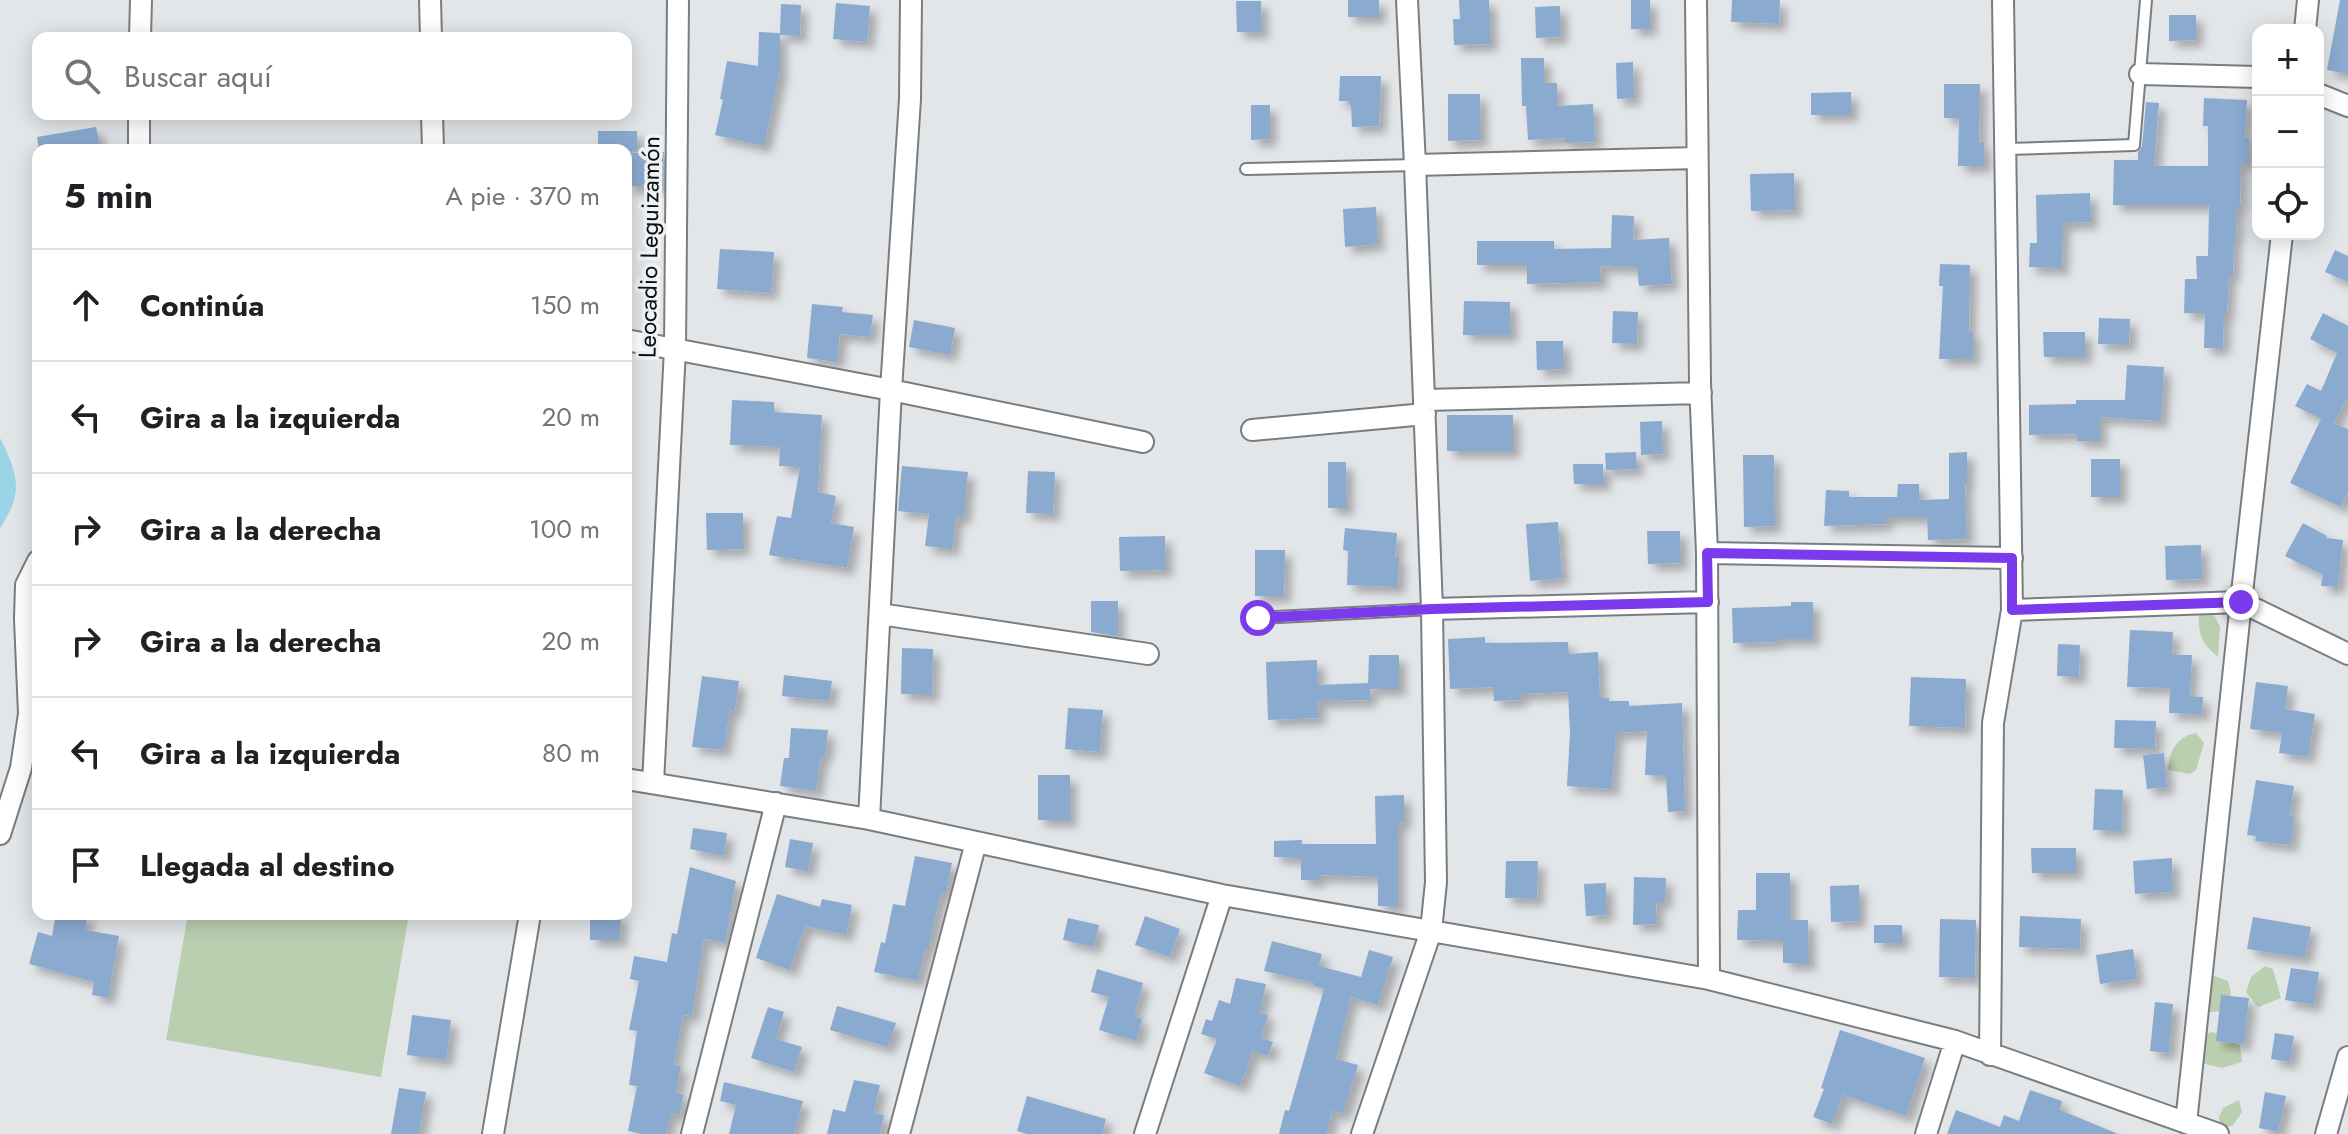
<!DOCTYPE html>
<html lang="es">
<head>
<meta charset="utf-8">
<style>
	:root { --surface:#fff; --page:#f2f2f2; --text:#202124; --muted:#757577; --line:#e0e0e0 }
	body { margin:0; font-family:Jost,sans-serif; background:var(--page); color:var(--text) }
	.controls { position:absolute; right:24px; top:24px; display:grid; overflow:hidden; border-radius:16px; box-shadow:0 4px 20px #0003 }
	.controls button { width:72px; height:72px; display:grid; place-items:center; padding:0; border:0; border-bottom:2px solid var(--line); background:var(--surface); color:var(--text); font:40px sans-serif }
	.stop { position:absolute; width:24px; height:24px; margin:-18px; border:6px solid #7c3aed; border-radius:50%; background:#fff }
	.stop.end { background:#7c3aed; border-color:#fff; box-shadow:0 2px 8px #0008 }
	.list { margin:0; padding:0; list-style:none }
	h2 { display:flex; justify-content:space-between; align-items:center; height:104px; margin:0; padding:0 32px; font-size:34px }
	h2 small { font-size:26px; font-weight:400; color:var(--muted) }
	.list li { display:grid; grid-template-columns:52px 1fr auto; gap:24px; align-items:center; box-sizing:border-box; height:112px; padding:0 32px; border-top:2px solid var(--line) }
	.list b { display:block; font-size:30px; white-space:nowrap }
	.list em { font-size:26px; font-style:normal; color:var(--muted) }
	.icon { flex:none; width:44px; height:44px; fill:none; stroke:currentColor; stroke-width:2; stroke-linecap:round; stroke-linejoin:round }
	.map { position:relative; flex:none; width:2348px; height:1134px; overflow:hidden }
	.search { position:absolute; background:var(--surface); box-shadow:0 4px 20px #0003; left:32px; top:32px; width:600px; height:88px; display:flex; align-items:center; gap:20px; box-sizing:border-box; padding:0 28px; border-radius:16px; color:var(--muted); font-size:30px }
	.panel { position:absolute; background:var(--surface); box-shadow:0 4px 20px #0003; left:32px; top:144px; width:600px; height:776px; border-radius:16px }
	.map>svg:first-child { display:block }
</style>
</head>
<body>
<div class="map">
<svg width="2348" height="1134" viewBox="0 0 2348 1134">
	<defs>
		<filter id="shadow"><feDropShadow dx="7" dy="7" stdDeviation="4" flood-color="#0004"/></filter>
	</defs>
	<rect width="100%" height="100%" fill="#e3e6e9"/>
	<path fill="#bacfb0" d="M2210,606L2220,627L2218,657C2202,644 2198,635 2199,615Z
		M2196,733L2204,743L2196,770L2190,774L2168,770C2169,752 2176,737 2196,733Z
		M188,914H409L381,1077L166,1040Z
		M2265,966L2273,969L2281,998L2258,1007L2246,992L2251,977Z
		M2206,973L2228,981L2231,993L2229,1010L2205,1013L2186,1001L2192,985Z
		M2212,1032L2225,1036L2240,1045L2242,1062L2222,1068L2201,1063L2200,1036Z
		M2239,1100L2242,1112L2233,1125L2220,1130L2219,1117L2223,1108Z"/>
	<path fill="#99d5e5" d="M0,438C11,459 22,483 12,506C9,514 4,521 0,529Z"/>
	<path fill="#8baad0" filter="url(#shadow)" d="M1348,0H1379V17H1348Z
		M1459,0H1489L1491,44L1454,45L1453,19H1460Z
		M1631,0H1650V29H1631Z
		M1732,0H1780L1779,24L1731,22Z
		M2340,0H2348V74L2327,70Z
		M1236,1H1261L1262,32H1237Z
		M836,3L870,6L867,42L833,39Z
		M781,4L801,5L800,36L780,35V71L764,146L715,135L723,100L720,99L727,61L758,66L759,32L780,33Z
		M1560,6L1561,37L1536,38L1535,7Z
		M2169,15H2196V40L2169,41Z
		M1521,58H1544V83H1557V106L1593,104L1595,142L1565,143V138L1528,140L1526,106H1522Z
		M1633,62L1634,98L1617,99L1616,63Z
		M1340,76H1381L1379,126L1352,127L1351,105H1349V101H1339Z
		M1944,84H1980L1979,143H1984V166H1958L1959,118H1944Z
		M1851,92V115H1811V93Z
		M1448,94H1480L1481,140L1448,141Z
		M2204,98L2247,100L2245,138H2249V163H2241L2240,205H2237L2236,238H2234L2233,275H2229L2227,314H2224L2223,348H2204L2205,313H2184L2185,279H2197L2196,256H2208L2209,205H2113L2114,160H2138V152L2142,146L2146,102L2159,103L2154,166H2208V126H2203Z
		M1251,105H1270V139L1251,140Z
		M96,127L101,150H39L37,137Z
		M598,131H637V150H598Z
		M664,152L663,186H626V153Z
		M1794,173L1795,210L1751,211L1750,174Z
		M2090,193L2091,222L2063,223L2062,268L2029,267L2030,243H2037L2036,195Z
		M1376,207L1378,244L1345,247L1343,209Z
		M1612,215L1634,216L1633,240L1669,238L1672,284L1639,286L1637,267L1600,266L1601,282L1527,284V265H1477V241H1554V249L1611,248Z
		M720,249L774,252L771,293L717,289Z
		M2335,250L2348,256V282L2325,272Z
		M1940,264L1970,265L1969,332H1973V359H1939L1943,286H1939Z
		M1464,301L1510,302L1511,335H1463Z
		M812,304L843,307L842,312L873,315L870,337L840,334L837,362L807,358Z
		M1613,311L1638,312L1637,344L1612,343Z
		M2323,313L2348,326V397L2334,423L2348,429V492L2341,507L2290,483L2321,419L2295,406L2307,384L2321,391L2337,353L2310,339Z
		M2099,318L2130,319L2129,345L2098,344Z
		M914,320L955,328L950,355L909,347Z
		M2043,332H2085V357H2044Z
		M1536,341H1563L1564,369L1537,370Z
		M2127,365L2164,367L2161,421L2100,417V441H2077V434L2029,435V405L2076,404V400H2125Z
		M732,400L774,402V412L822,415L818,492L836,496L831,523L854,527L847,568L769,555L777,516L791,518L800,467L779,466L780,447L730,445Z
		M1447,415H1513V451H1447Z
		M1662,421L1663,454L1641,455L1640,422Z
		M1636,452L1637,469L1606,470L1605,453Z
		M1967,452V483H1965L1967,539L1928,540L1927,517H1886V524L1824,526L1826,490L1849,491V497H1897L1898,484H1919V500L1949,499V453Z
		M1743,455H1774L1775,526L1744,527Z
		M2091,459H2120V497H2091Z
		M1328,462H1346L1347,508H1328Z
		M1573,464H1603L1604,484H1574Z
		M902,466L968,472L964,517L956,516L952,549L925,546L929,514L898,511Z
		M1028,471L1055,472L1053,514L1026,513Z
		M706,513H743V549L707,550Z
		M1558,522L1562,578L1530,581L1526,524Z
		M2303,523L2327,536L2326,538L2343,540L2338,587L2321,586L2323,575L2285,556Z
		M1345,528L1397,533L1395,557H1399L1398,587L1347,585L1348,551L1343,550Z
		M1647,531H1680L1681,563L1648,564Z
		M1165,536L1166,570L1120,571L1119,537Z
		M2201,545L2202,579L2166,580L2165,546Z
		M1255,550H1285L1284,596H1255Z
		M1091,601H1118V636L1091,632Z
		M1791,602H1813V639H1776V642L1733,643L1732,608L1791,606Z
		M2130,630L2173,632L2172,655H2192L2190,696L2203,697L2202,714L2169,713L2170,688L2127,687Z
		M1485,637V643L1568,642L1569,654L1598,652L1600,698H1609V701H1629V706L1682,703L1685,811L1668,812L1666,776L1645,775L1647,731L1616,733L1612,789L1567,786L1570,733L1568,692L1520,694V700L1494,701L1493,687L1450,689L1448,639Z
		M2058,644L2080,645L2079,677L2057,676Z
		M902,648L933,649L932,695L901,694Z
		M1369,655H1399V689H1370V700L1318,701L1319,718L1268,720L1266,662L1317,660L1318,685L1368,683Z
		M784,675L832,681L829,701L782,696Z
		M702,676L739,681L735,711L730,710L724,750L692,747Z
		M1911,677L1966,679L1965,728L1909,726Z
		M2256,682L2288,686L2285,709L2315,714L2308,757L2279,753L2282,733L2250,729Z
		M1068,708L1103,710L1100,752L1065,749Z
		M2115,720L2156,721L2155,749L2114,748Z
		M791,728L828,730L825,756H821L816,791L780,786L784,758H789Z
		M2164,753L2167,787L2147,789L2143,755Z
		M1038,775H1070V820H1038Z
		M2256,780L2294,786L2290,815L2294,816L2291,845L2255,841L2256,836L2247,835Z
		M2095,789L2123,790L2122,831L2093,830Z
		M1404,795V822L1398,823V907L1378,906V877L1319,875V880H1301V844H1376L1375,796Z
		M693,828L727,833L724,856L690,849Z
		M790,839L813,843L808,871L785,867Z
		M1302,840L1301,858L1274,857V841Z
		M2031,848H2076V873H2032Z
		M915,856L952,863L946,893L941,892L929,946H926L918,981L874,972L881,942L885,943L893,904L905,906Z
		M2172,858L2173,892L2135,894L2133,861Z
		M1506,861H1538L1537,899L1505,898Z
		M690,867L736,881L725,943L704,939L692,1016L683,1015L674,1065L681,1066L676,1093L683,1094L680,1114L671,1113L666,1134H643L628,1131L637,1086L629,1085L637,1031L629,1030L639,981L630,979L634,956L667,962L672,933L677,934Z
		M1756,873H1790V920H1808L1809,964L1783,963V941L1737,940L1738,910H1756Z
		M1634,877L1666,878L1665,902H1656L1657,924L1633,925Z
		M1606,883L1607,915L1586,916L1584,884Z
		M1859,885V921L1831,922L1830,886Z
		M777,894L820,907L822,899L852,905L846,935L805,926L790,970L756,958Z
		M56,914H88L85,930L119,936L108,998L92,995L94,982L29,964L38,932L52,936Z
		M590,914H621L620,940H590Z
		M1145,916L1180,929L1170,957L1135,945Z
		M2020,916L2081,919L2080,949L2019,947Z
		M2253,917L2311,927L2305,958L2247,949Z
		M1068,918L1099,925L1094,947L1063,940Z
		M1940,919L1976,920L1975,978L1939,977Z
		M1874,925H1902V943H1874Z
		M1272,941L1322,954L1319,966L1361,977L1369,950L1393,957L1378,1005L1351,997L1336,1059L1358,1065L1343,1114L1332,1111L1327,1134H1279L1285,1110L1289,1111L1324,989L1314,986V983L1264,971Z
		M2133,949L2137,979L2100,984L2096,955Z
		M2291,968L2319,972L2314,1005L2285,1000Z
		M1097,969L1143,983L1134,1016L1142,1019L1136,1041L1099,1030L1109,997L1091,992Z
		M1236,978L1266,984L1260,1013L1268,1015L1261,1038L1273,1042L1268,1056L1253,1051L1240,1086L1204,1073L1217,1039L1201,1034L1206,1019L1212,1021L1219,1000L1230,1004Z
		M2221,995L2249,998L2244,1044L2216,1041Z
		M2155,1002L2173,1004L2169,1053L2150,1051Z
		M837,1006L896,1023L888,1047L830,1030Z
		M768,1007L784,1012L776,1039L802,1047L794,1072L751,1058Z
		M412,1015L451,1020L446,1060L407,1055Z
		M1840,1030L1925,1058L1906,1116L1843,1095L1832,1124L1813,1117L1824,1089L1821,1088Z
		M2275,1033L2294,1036L2290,1062L2271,1059Z
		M854,1080L880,1085L874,1113L884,1115L880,1134H827L833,1109L845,1112Z
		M724,1082L803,1101L794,1134H729L736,1105L720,1101Z
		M399,1088L426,1092L419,1134H391Z
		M2030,1090L2062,1101L2060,1110L2118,1134H1947L1956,1110L2000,1127L2004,1115L2019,1121Z
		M2265,1092L2286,1096L2278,1132L2259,1128Z
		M1027,1096L1106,1119L1102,1134H1027L1017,1131Z"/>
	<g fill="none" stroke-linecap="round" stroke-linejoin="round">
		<defs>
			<path id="service" d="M2007,149L2134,145L2146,0
				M1246,169L1415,165
				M1258,618L1432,609"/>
			<path id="minor" d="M430,0L431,38
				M1696,0L1700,383L1707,553L1709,979
				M2305,30L2308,0
				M140,38L141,0
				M2140,74L2258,77
				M2318,94L2348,106
				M432,114L433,150
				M139,150V114
				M1415,165L1697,158
				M626,340L891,390L1143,442
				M1425,400L1701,393
				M1252,430L1425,414
				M1707,553L2012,558
				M1432,609L1708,602
				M2012,610L2241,602L2348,654
				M880,614L1148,654
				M626,779L869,819L1222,895L1709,979L1955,1041L2218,1134
				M653,783L675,349L678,0
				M869,819L891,390L910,99L911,0
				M0,834L21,768L29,714L25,619L26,585L38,561
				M1990,1055L1993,723L2012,610L2003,0
				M2186,1123L2241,602L2282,234
				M493,1134L530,914
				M692,1134L776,803
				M899,1134L976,842
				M1145,1134L1222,895
				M1362,1134L1431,931L1436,882L1432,609L1415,165L1407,0
				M1926,1134L1955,1041
				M2326,1134L2348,1057"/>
		</defs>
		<use href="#service" stroke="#7a7d80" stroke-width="14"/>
		<use href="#minor" stroke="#7a7d80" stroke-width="24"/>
		<use href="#service" stroke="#fff" stroke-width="10"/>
		<use href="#minor" stroke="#fff" stroke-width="20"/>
	</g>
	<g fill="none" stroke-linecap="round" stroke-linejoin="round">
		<path stroke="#7c3aed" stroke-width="10" d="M1258,618L1432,609L1708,602L1707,553L2012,558V610L2241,602"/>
	</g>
	<g text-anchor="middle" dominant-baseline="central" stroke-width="7" stroke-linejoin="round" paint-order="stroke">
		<g font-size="24" fill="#0c0d0e" stroke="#f0f3f6">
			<text transform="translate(649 247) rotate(-89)">Leocadio Leguizamón</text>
		</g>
	</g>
</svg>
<div class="controls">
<button>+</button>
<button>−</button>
<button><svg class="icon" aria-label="locate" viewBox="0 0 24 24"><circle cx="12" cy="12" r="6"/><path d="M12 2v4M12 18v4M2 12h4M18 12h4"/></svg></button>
</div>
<div class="stop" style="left:1258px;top:618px"></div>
<div class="stop end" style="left:2241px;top:602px"></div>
<div class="search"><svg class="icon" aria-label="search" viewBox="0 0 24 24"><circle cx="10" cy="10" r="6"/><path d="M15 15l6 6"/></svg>Buscar aquí</div>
<section class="panel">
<h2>5 min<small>A pie · 370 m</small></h2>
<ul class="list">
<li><svg class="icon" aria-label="ahead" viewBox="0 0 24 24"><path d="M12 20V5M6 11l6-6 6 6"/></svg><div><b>Continúa</b></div><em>150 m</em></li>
<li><svg class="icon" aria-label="left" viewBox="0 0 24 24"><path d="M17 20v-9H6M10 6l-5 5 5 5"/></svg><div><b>Gira a la izquierda</b></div><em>20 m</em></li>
<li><svg class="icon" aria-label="right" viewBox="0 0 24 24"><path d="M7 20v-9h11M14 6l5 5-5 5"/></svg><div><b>Gira a la derecha</b></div><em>100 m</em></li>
<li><svg class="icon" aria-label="right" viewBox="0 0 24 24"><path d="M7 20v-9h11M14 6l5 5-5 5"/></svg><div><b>Gira a la derecha</b></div><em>20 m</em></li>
<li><svg class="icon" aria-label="left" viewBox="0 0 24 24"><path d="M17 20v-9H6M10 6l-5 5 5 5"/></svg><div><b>Gira a la izquierda</b></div><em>80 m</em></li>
<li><svg class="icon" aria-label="arrive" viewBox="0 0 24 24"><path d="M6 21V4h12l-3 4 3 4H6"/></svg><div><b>Llegada al destino</b></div></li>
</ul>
</section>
</div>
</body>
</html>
